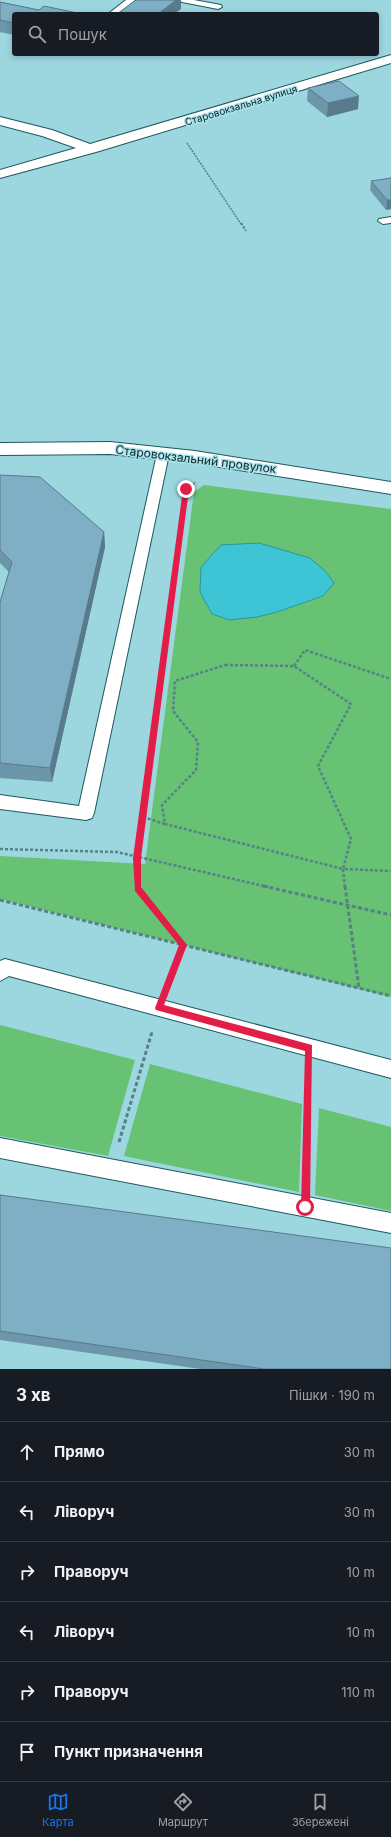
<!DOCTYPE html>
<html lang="uk">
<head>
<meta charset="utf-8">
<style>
	:root { --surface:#171b24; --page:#20242c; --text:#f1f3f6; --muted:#9ea1a6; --line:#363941; --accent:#1a73e8 }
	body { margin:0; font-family:Inter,sans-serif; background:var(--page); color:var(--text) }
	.stop { position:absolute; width:12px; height:12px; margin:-9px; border:3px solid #e11d48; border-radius:50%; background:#fff }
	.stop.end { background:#e11d48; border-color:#fff; box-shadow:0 1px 4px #0008 }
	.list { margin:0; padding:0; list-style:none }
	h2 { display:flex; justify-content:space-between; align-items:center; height:52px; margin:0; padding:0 16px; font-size:17px }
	h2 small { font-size:13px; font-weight:400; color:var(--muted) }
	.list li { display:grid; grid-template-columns:26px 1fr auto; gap:12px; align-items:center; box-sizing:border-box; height:60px; padding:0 16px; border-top:1px solid var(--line) }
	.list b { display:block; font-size:15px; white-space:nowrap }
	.list em { font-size:13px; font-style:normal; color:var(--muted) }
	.icon { flex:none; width:22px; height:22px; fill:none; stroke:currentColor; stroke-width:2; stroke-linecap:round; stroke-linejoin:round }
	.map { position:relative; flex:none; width:391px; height:1369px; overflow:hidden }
	.search { position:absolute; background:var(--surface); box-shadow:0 2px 6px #0003; left:12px; right:12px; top:12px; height:44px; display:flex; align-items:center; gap:10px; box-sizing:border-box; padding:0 14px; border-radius:4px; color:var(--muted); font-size:15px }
	.sheet { height:412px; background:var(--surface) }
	nav { display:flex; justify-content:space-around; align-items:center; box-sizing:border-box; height:56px; border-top:1px solid var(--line); background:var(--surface); font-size:11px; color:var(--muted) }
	nav a { display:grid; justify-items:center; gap:2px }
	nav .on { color:var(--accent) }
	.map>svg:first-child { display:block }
</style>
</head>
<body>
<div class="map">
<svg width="391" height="1369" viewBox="0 0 391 1369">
	<rect width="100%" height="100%" fill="#9cd6df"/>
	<path fill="#67c274" d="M204,485L391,509V997L0,899V856L145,864L194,492Z
		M0,1025L135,1060L108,1156L0,1136Z
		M150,1064L302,1104L299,1192L124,1156Z
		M319,1108L391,1127V1211L315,1195Z"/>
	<path fill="#3dc5d6" stroke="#2e95a2" d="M259,543L310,558L325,571L334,583L323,596L277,612L257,617L230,620L212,614L200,592L201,567L221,545Z"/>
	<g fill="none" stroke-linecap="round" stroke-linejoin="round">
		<defs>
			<path id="lane" d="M126,0H135L117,14H108Z
				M178,0H194L221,5L222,7L218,9L182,2Z
				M391,217V223L383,224L378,221L379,219Z
				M163,450L167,451L169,454L94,813L92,818L86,820L0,809V795L79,806L157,454L159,451Z
				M5,959L391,1060V1078L9,976L0,981V961Z
				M0,1138L391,1213V1233L0,1158Z"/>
			<path id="street" d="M391,55V63L96,152L0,178V170L76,148L42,136L0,125V117L52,130L90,144Z
				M110,442L195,451L391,482V494L195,463L110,454L0,455V443Z"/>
		</defs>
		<use href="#lane" stroke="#1d585f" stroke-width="2"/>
		<use href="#street" stroke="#1d585f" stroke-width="2"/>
		<path stroke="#578187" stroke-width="1.5" stroke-dasharray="2 1" stroke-linecap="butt" d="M187,143L241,224"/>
		<path stroke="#578187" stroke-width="2" stroke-dasharray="2.5 1.5" stroke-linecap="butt" d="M241,223L246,231
			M183,513L186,489L196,482"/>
		<path stroke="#578187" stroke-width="2.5" stroke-dasharray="3 2" stroke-linecap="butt" d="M225,665L294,666L351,704L318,766L351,839L343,869L165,824L162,805L196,770L198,742L173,711L175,681Z
			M294,666L305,650L391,679
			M143,817L165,824
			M0,849L117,852L268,887
			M138,887L137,858L183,512
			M345,887L343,869L391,871"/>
		<path stroke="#578187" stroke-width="3" stroke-dasharray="4 2.5" stroke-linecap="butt" d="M138,886V888L183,945L168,984
			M263,886L391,915
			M345,886L359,988
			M0,900L391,996
			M119,1142L152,1032
			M306,1178L309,1073"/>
		<use href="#lane" fill="#fff" fill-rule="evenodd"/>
		<use href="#street" fill="#fff" fill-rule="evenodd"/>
	</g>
	<path fill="#6c96a9" d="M0,2L39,10L82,14H14V35L0,32Z
		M308,88L358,109L327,117L307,101Z
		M391,178L386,210L370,190L371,181Z
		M0,475L104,532L105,547L52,782L0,778V602L9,572L0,563Z
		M0,1195L391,1369H200L0,1340Z"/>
	<path fill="#587a8a" d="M176,0H181V9L174,14H158Z
		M359,96L358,109L327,117L328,103Z
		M387,200H391V209L386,210Z
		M104,532L105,547L52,782L50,768Z"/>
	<path fill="#7eafc5" stroke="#587a8a" d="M136,0H176L158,14H117Z
		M0,2L39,10L44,6L82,14H14V23L0,20Z
		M339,81L359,96L328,103L308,88Z
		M391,178V200H387L371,181Z
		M0,475L40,477L104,532L50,768L0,763V602L12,562L0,550Z
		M0,1195L391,1248V1369H264L0,1331Z"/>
	<path fill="#e11d48" d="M186,487L189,489L141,858V887L187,945L164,1005L312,1045L310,1207L308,1210L305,1211L302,1210L301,1207L305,1051L156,1010L155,1008L179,945L135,891L133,858L183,489Z"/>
	<g text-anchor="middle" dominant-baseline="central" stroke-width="3" stroke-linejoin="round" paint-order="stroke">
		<g font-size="10" fill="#0c2427" stroke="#a9e3ec">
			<text transform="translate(241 105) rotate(-17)">Старовокзальна вулиця</text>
		</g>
		<g font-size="12" fill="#0c2427" stroke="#a9e3ec">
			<text transform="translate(196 459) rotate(7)">Старовокзальний провулок</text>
		</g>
	</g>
</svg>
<div class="stop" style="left:305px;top:1207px"></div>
<div class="stop end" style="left:186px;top:489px"></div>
<div class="search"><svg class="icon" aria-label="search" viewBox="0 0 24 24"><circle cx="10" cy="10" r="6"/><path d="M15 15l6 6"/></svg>Пошук</div>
</div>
<section class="sheet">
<h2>3 хв<small>Пішки · 190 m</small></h2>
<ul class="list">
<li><svg class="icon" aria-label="ahead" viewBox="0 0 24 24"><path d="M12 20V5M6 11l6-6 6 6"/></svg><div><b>Прямо</b></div><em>30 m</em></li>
<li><svg class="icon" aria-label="left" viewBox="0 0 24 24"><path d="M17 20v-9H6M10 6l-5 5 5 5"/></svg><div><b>Ліворуч</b></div><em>30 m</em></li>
<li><svg class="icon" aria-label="right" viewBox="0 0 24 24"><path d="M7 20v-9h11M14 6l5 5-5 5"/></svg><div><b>Праворуч</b></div><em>10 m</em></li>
<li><svg class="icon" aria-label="left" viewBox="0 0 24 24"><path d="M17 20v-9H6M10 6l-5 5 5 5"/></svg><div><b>Ліворуч</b></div><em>10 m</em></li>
<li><svg class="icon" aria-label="right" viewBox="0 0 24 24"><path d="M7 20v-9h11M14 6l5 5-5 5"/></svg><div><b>Праворуч</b></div><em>110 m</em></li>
<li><svg class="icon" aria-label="arrive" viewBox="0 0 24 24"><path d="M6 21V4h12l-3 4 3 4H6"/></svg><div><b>Пункт призначення</b></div></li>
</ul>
</section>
<nav>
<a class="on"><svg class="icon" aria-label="map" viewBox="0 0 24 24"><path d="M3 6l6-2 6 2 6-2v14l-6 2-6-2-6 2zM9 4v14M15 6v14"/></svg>Карта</a>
<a><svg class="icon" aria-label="directions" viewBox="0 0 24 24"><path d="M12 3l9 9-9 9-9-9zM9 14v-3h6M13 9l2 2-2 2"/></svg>Маршрут</a>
<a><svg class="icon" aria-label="saved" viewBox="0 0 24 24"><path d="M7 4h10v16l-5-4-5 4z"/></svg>Збережені</a>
</nav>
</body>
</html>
